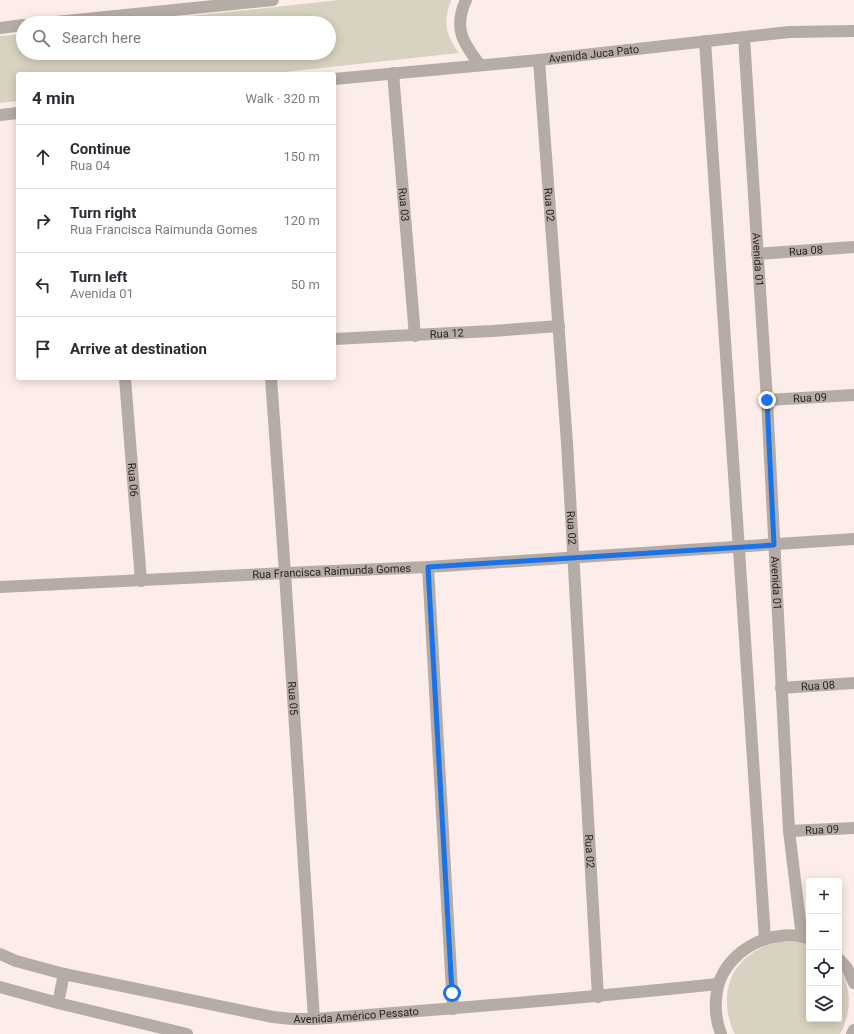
<!DOCTYPE html>
<html lang="en">
<head>
<meta charset="utf-8">
<style>
	:root { --surface:#fff; --page:#f2f2f3; --text:#2b2b33; --muted:#7c7c81; --line:#e1e1e2 }
	body { margin:0; font-family:Roboto,sans-serif; background:var(--page); color:var(--text) }
	.controls { position:absolute; right:12px; bottom:12px; display:grid; overflow:hidden; border-radius:4px; box-shadow:0 2px 10px #0003 }
	.controls button { width:36px; height:36px; display:grid; place-items:center; padding:0; border:0; border-bottom:1px solid var(--line); background:var(--surface); color:var(--text); font:20px sans-serif }
	.stop { position:absolute; width:12px; height:12px; margin:-9px; border:3px solid #1a73e8; border-radius:50%; background:#fff }
	.stop.end { background:#1a73e8; border-color:#fff; box-shadow:0 1px 4px #0008 }
	.list { margin:0; padding:0; list-style:none }
	h2 { display:flex; justify-content:space-between; align-items:center; height:52px; margin:0; padding:0 16px; font-size:17px }
	h2 small { font-size:13px; font-weight:400; color:var(--muted) }
	.list li { display:grid; grid-template-columns:26px 1fr auto; gap:12px; align-items:center; box-sizing:border-box; height:64px; padding:0 16px; border-top:1px solid var(--line) }
	.list b { display:block; font-size:15px; white-space:nowrap }
	.list p { margin:0; font-size:13px; white-space:nowrap; color:var(--muted) }
	.list em { font-size:13px; font-style:normal; color:var(--muted) }
	.icon { flex:none; width:22px; height:22px; fill:none; stroke:currentColor; stroke-width:2; stroke-linecap:round; stroke-linejoin:round }
	.map { position:relative; flex:none; width:854px; height:1034px; overflow:hidden }
	.search { position:absolute; background:var(--surface); box-shadow:0 2px 10px #0003; left:16px; top:16px; width:320px; height:44px; display:flex; align-items:center; gap:10px; box-sizing:border-box; padding:0 14px; border-radius:22px; color:var(--muted); font-size:15px }
	.panel { position:absolute; background:var(--surface); box-shadow:0 2px 10px #0003; left:16px; top:72px; width:320px; height:308px; border-radius:4px }
	.map>svg:first-child { display:block }
</style>
</head>
<body>
<div class="map">
<svg width="854" height="1034" viewBox="0 0 854 1034">
	<rect width="100%" height="100%" fill="#fdedea"/>
	<path fill="#d8d2c0" d="M339,0H451C443,22 445,34 459,53L266,74H18V101L0,103V36L23,34V53H329V23H125Z
		M783,941L797,942L809,945V1019H839V969C853,989 851,1014 840,1034H735L734,1033C715,988 735,950 783,941Z"/>
	<g fill="none" stroke-linecap="round" stroke-linejoin="round">
		<g stroke="#b4aca5" stroke-width="12">
			<path d="M466,0C453,28 463,43 480,65"/>
			<path d="M46,23L273,0"/>
			<path d="M0,28L23,25"/>
			<path id="s1" d="M744,37L767,400L789,831L802,937"/>
			<path d="M705,41L765,939"/>
			<path id="s2" d="M539,60L567,443L598,997"/>
			<path id="s3" d="M393,73L415,336"/>
			<path id="s4" d="M334,79L539,60L789,32L854,31"/>
			<path d="M0,115L18,113"/>
			<path id="s5" d="M757,254L854,247"/>
			<path id="s6" d="M334,339L492,331L559,326"/>
			<path id="s7" d="M125,378L141,581"/>
			<path id="s8" d="M271,378L285,573L314,1019"/>
			<path id="s9" d="M767,400L854,395"/>
			<path d="M428,567L453,1009"/>
			<path id="s10" d="M0,587L285,573L428,567L854,539"/>
			<path id="s11" d="M781,688L854,683"/>
			<path id="s12" d="M789,831L854,828"/>
			<path id="s13" d="M0,954L16,961L64,974L273,1017L292,1019H314C449,1009 584,998 718,984"/>
			<path d="M839,959L847,968L854,983"/>
			<path d="M0,987L58,1003L187,1034"/>
			<path d="M58,1003L64,974"/>
			<path d="M721,1034C715,1018 714,1003 718,986C728,949 774,926 809,939"/>
			<path d="M852,1034L854,1030"/>
		</g>
	</g>
	<g fill="none" stroke-linecap="round" stroke-linejoin="round">
		<path stroke="#1a73e8" stroke-width="5" d="M452,993L428,567L774,545L767,400"/>
	</g>
	<g text-anchor="middle" dominant-baseline="central" stroke-width="4" stroke-linejoin="round" paint-order="stroke">
		<g font-size="11" fill="#2c2321" stroke="#fefefe">
			<text stroke="none"><textPath href="#s4" startOffset="261">Avenida Juca Pato</textPath></text>
			<text stroke="none"><textPath href="#s3" startOffset="132">Rua 03</textPath></text>
			<text stroke="none"><textPath href="#s2" startOffset="145">Rua 02</textPath></text>
			<text stroke="none"><textPath href="#s5" startOffset="49">Rua 08</textPath></text>
			<text stroke="none"><textPath href="#s1" startOffset="223">Avenida 01</textPath></text>
			<text stroke="none"><textPath href="#s6" startOffset="113">Rua 12</textPath></text>
			<text stroke="none"><textPath href="#s9" startOffset="43">Rua 09</textPath></text>
			<text stroke="none"><textPath href="#s7" startOffset="102">Rua 06</textPath></text>
			<text stroke="none"><textPath href="#s2" startOffset="469">Rua 02</textPath></text>
			<text stroke="none"><textPath href="#s10" startOffset="332">Rua Francisca Raimunda Gomes</textPath></text>
			<text stroke="none"><textPath href="#s1" startOffset="547">Avenida 01</textPath></text>
			<text stroke="none"><textPath href="#s11" startOffset="37">Rua 08</textPath></text>
			<text stroke="none"><textPath href="#s8" startOffset="321">Rua 05</textPath></text>
			<text stroke="none"><textPath href="#s12" startOffset="33">Rua 09</textPath></text>
			<text stroke="none"><textPath href="#s2" startOffset="793">Rua 02</textPath></text>
			<text stroke="none"><textPath href="#s13" startOffset="364">Avenida Américo Pessato</textPath></text>
		</g>
	</g>
</svg>
<div class="controls">
<button>+</button>
<button>−</button>
<button><svg class="icon" aria-label="locate" viewBox="0 0 24 24"><circle cx="12" cy="12" r="6"/><path d="M12 2v4M12 18v4M2 12h4M18 12h4"/></svg></button>
<button><svg class="icon" aria-label="layers" viewBox="0 0 24 24"><path d="M12 4l9 5-9 5-9-5zM3 14l9 5 9-5"/></svg></button>
</div>
<div class="stop" style="left:452px;top:993px"></div>
<div class="stop end" style="left:767px;top:400px"></div>
<div class="search"><svg class="icon" aria-label="search" viewBox="0 0 24 24"><circle cx="10" cy="10" r="6"/><path d="M15 15l6 6"/></svg>Search here</div>
<section class="panel">
<h2>4 min<small>Walk · 320 m</small></h2>
<ul class="list">
<li><svg class="icon" aria-label="ahead" viewBox="0 0 24 24"><path d="M12 20V5M6 11l6-6 6 6"/></svg><div><b>Continue</b><p>Rua 04</p></div><em>150 m</em></li>
<li><svg class="icon" aria-label="right" viewBox="0 0 24 24"><path d="M7 20v-9h11M14 6l5 5-5 5"/></svg><div><b>Turn right</b><p>Rua Francisca Raimunda Gomes</p></div><em>120 m</em></li>
<li><svg class="icon" aria-label="left" viewBox="0 0 24 24"><path d="M17 20v-9H6M10 6l-5 5 5 5"/></svg><div><b>Turn left</b><p>Avenida 01</p></div><em>50 m</em></li>
<li><svg class="icon" aria-label="arrive" viewBox="0 0 24 24"><path d="M6 21V4h12l-3 4 3 4H6"/></svg><div><b>Arrive at destination</b></div></li>
</ul>
</section>
</div>
</body>
</html>
